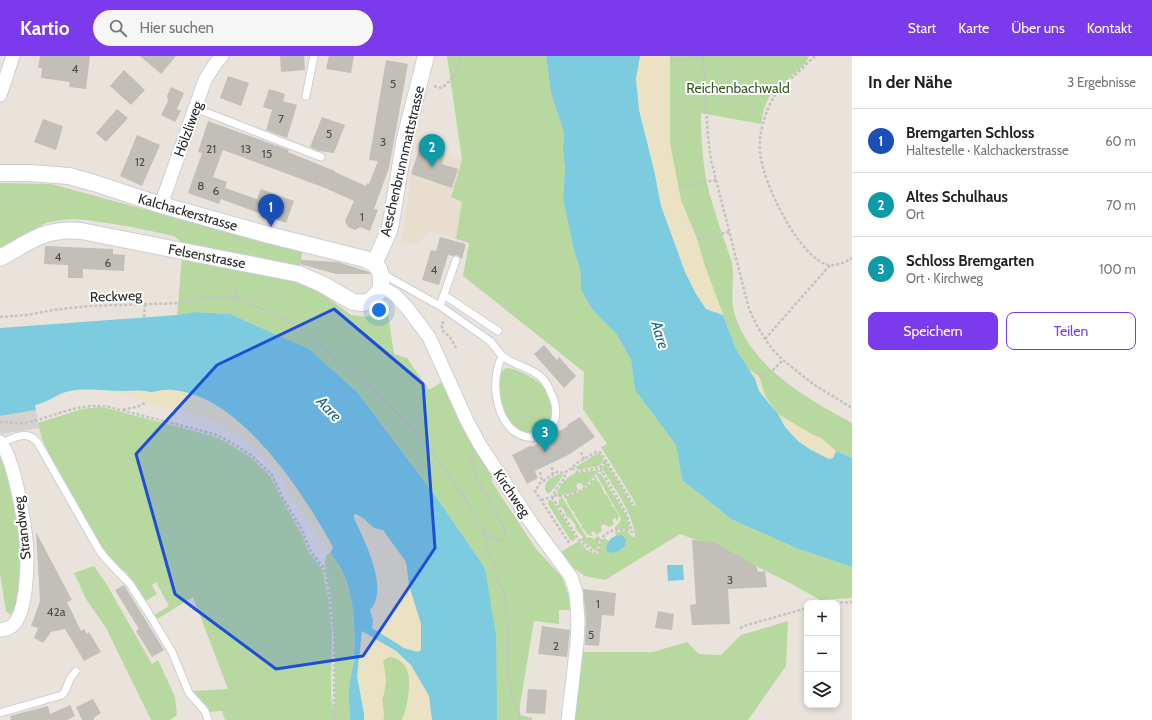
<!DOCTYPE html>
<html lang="de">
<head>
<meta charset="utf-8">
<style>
	:root { --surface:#fff; --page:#f6f6f6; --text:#222; --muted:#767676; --line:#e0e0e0; --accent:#7c3aed }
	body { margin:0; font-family:Cabin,sans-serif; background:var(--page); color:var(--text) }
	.controls { position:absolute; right:12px; bottom:12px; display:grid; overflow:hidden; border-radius:8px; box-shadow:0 2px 6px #0003 }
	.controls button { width:36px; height:36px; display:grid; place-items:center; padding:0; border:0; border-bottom:1px solid var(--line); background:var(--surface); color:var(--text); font:20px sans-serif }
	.you { position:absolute; left:379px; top:254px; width:14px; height:14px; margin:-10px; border:3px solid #fff; border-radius:50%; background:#1a73e8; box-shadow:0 0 0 6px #1a73e833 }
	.badge { display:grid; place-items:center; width:26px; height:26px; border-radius:50%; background:var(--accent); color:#fff; font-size:13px; font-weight:700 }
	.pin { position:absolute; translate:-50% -33px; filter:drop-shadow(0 1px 2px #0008) }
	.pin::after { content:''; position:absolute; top:21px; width:14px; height:12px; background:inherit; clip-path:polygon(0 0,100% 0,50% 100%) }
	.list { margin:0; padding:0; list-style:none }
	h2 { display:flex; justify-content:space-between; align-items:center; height:52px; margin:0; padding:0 16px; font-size:17px }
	h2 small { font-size:13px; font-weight:400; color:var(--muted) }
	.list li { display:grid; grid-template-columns:26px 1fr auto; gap:12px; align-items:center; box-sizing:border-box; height:64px; padding:0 16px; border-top:1px solid var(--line) }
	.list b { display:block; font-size:15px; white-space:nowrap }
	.list p { margin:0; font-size:13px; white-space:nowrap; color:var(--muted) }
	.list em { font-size:13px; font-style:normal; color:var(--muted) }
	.actions { display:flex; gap:8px; padding:12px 16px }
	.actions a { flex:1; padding:9px 0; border:1px solid var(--accent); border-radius:8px; text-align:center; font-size:14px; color:var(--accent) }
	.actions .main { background:var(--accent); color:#fff }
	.icon { flex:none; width:22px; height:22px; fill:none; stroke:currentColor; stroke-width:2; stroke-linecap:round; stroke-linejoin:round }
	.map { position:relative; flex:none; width:852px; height:664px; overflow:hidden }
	header { display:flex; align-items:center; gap:24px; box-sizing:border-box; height:56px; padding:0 20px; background:var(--accent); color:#fff }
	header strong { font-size:19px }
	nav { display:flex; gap:22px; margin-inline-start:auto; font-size:14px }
	.search { width:280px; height:36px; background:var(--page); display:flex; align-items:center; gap:10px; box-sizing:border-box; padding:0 14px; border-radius:22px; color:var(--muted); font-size:15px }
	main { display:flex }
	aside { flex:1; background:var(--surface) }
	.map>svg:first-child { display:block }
</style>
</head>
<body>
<header>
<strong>Kartio</strong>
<div class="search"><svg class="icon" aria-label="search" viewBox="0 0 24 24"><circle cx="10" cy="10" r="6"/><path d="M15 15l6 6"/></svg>Hier suchen</div>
<nav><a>Start</a><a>Karte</a><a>Über uns</a><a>Kontakt</a></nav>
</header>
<main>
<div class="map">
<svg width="852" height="664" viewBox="0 0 852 664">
	<rect width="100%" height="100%" fill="#e9e3dc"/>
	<path fill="#e9dece" d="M420,90L462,104L451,141L462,146L456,183L429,175L419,187L401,188L411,118Z"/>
	<path fill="#b7d99f" d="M447,0H546L551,37L564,77L563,94L565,114L563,143L574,195L579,209L581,222V234L592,253L617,279L631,304L635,334L676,389L682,424L731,463L796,492L852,511V542L820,544L790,527L723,494L680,478L605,524L585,520L563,505L558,498L579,485L587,494L595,498H598L601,485L605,482L609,485L606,491L607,495L615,496L625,490V481L622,479L616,480L615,476L626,475L633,481L635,480C631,453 616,435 602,412L606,406L633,450L636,448L601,391L607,388L583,353L584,316L463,220L469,187L456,183L462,146L451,141L462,104Z
		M670,0H809L806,7L769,41L764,52L761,68L701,57C701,77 702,97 705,117C710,146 722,176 731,204C736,222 729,241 735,259C752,312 806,342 852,367V402L836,395L821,382L811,378L778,358L765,340L759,320L749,314L736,293L704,208L697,183L681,145L670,88Z
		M0,127L51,128L302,196L300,211L182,187L174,180L132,171L87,164L73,163L61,164L46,167L0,192Z
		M182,201L297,224L319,235L351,259L367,261L372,259L387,251L394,298L407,302L429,334L445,324L492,417V426L536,493L562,521L569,541L572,554H559V568L534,565L520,649V659L532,662V664H497L485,512L439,445L357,336L309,293L230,258L195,256L177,259Z
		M509,312C518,314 526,318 534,323C547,331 558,351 550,365C548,370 543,373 539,375C519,382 507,365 502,348C498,338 497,322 504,313Z
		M99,351L110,353L213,380L224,385L250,401L270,420L281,442L302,479L308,495L321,511L323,516L328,541L332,573L331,637L333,654L335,644C335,604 335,568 329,529C327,518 322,508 327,498L330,497C353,522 356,564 354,596C354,609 350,621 349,633C348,643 350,654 350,664H225L222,655L208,656C205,647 197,643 192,635L228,633L193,541L157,563L154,559L169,550L156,526L152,529L157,538L146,545L127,517L116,509L108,501L54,409L42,383L38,367L82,353Z
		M598,397L600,398L604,404L599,410L578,414L576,412L577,410Z
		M0,398C16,426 25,509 20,540C18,547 15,554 13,561L6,555L0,518Z
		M599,414L600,415L595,419L585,430L584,431L581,427H578L576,430L578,434L576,436L558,440L557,437C560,429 568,419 577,417C584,415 592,416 599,414Z
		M560,418L563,419C560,424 553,435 549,437L546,436C542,425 552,421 560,418Z
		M601,418L627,461L630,474L615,473V471L620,466L621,462L597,420Z
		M596,422L597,423V425L599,426L604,436V438H606L612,448L611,450L614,451L619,460L617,465L615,462L612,464L614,468L609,471L604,468L601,470L602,475L596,479L595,476L593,475L591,477L593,480H591L589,479H588L581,470L582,468L580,467L574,458L575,456L572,455L567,446V444L564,441C577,438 587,433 596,422Z
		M562,441L587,482L589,481L594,483L598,480L600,482L596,495L581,484L583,481L575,472L576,470L570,462L567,461C564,455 566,454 559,450V444Z
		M549,444H552L576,482L573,485H571L548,448Z
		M94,510L107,529L152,608L158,604L175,641L177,659L170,664H151L106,572L86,543L74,517Z
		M788,565L786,610L748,664H573L581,596H653L687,586L699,598L721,599L741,579Z
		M388,601C419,598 409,647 402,664H383L384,660L382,644L384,637L386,625L383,605Z"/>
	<path fill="#ebe2c3" d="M640,0H670V88L681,145L697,183L704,208L723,259L706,253L696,238L685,216L661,150L654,114L639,54L636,23Z
		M749,314L759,320L765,340C757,333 755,323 749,314Z
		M167,333L192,338L215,350L232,343L316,412L417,501L437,664H402C409,648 418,609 394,602C390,600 387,601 383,605L386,625L384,637L382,644L384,660L383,664H350L349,634L354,598L355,567L351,541L342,512L288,435L281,419L249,387L222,369L191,357L161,350L112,335H144L149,336Z
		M778,358L811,378L821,382L836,395L833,402C828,403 825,401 821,399C801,389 789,377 778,358Z"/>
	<path fill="#d6d2ce" d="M36,354L39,372L2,378L0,377V360Z"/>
	<path fill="#7ccbdf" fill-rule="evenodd" d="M546,0H640L636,23L639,54L654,114L661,150L685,216L696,238L706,253L723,259L736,293L755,323L759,335L778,358L785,371L798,385L811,394L829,403L833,402L836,395L852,402V511L796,492L731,463L682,424L676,389L635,334L631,304L617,279L592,253L581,234V222L579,209L574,195L563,143L565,114L563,94L564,77L551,37Z
		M195,256L230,258L309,293L357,336L439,445L485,512L496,580L497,664H432L429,640L411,609L396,595L362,575L357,620L364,658V664H350C350,654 348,643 349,633C350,621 354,609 354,597C356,564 353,522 330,497L333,491C304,438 251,357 192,338C185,336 173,333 165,334C160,334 155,336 150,336C147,336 148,335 144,335C138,334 130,335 123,335C104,335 84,331 66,336C55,339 47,347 35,349L36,354L0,360V272L177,259ZM356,458L363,462L374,472L383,474L406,506L409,529L421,568V594L418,596L404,592L372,572L373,565L370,554C390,533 364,484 354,462V459Z
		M622,479L626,483L625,490C619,495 613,499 607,495L606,491C609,483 613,479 622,479Z
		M667,509H683L684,524L668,525Z"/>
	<path fill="#c2beb8" d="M40,0H90L86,33L69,31L70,26L41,22L42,12H38Z
		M140,0H176L161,18Z
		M280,0H304L305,14L281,16Z
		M329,0H354L351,17L326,13Z
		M386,4L408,8L389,112L374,153L378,154L370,175L360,171L355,174L348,171L345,165L354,145L325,132L223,94L213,121L227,126L225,132L257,143L261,133L294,145L286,167L221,143L219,148L188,137L202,97L198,96L208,65L289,94L288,96L335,115V116L366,130L367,127L369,128L378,105L369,104Z
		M124,14L145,34L131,49L110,30Z
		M228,20L249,27L241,50L220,42Z
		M171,31L184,37L177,53L181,55L175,66L161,59L168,45L167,40Z
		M269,33L285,38L283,45L297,49L287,82L266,74L272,54L263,51Z
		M117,53L128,62L106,86L96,77Z
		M322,61L345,69L334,97L319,95L310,91Z
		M43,63L63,70L56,94L34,86Z
		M137,79L160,89L142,130L120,120Z
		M420,90L445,98L442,108L458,113L452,132L411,118Z
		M440,181L466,188L462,203L457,199L453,200L448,199L439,229L422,224L431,194L436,195Z
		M45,190L113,193V198L125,199L124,215L83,213V222H68V209L44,208Z
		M301,204L338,206L369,216L371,218H336L300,208Z
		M544,289L557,304L559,301L576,320L564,332L534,298Z
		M580,361L595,381L568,399L535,415L538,422L527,428L512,399L532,389V391L568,370L567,369Z
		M36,476L72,544L67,546L81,575L84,573L87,578L89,576L101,596L84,605L65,573L51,576L43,587L34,582L38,572L31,570L40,545Z
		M692,484L714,486L756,510L758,516L765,515L767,531L728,533L730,568L692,569L690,549L696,548Z
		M124,529L164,594L152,601L136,575L139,573L115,534Z
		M583,533L616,537L614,560L602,559L599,590L585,589L586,564Z
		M658,555L674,558L672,574L655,572Z
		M542,570L570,574L567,601L538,598Z
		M528,633L547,634L545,658L526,657Z
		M93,643L101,657L95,661L93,664H82L76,651Z
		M70,649L75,660L67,664H11L10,660L48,650L50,658Z"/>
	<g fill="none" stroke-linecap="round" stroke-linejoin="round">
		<defs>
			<path id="service" d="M306,40L314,0
				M195,52L321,101
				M381,217L440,250L490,285C495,290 498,297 504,301C515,310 531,311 542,322C546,326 549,332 551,337C573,383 512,403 498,348C494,333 495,315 502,300
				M444,239L498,275
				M440,250L456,204
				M1,387C14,382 28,373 38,387L99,494L106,503L130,528L148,556L172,596L189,637L205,655L208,664
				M0,657L62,639L65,635L70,623L76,615"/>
			<path id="minor" d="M0,39L13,0
				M161,149L205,24L215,8L222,0
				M381,231L395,239L408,253L429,281L467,365L480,389L532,468L571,521L576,537L578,565L577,587L568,664
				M0,386C15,403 26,473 27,498C27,516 26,548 17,564C13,571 8,573 0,574"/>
			<path id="tertiary" d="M0,117H30L69,120L94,127L161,149L269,179L365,203L374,208L379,213L381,221V231L378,237L371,244L363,247L353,246L322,228L299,218L81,175C46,171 29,186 0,202
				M374,208L389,175L391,166L405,82L426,0"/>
		</defs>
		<use href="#service" stroke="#cbced9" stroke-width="9"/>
		<use href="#minor" stroke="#cbced9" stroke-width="15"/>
		<use href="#tertiary" stroke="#cbced9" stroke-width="18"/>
		<path stroke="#c3c3c3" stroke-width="2.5" stroke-dasharray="3 2" stroke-linecap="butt" d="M703,0L708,81L711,104L749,253L756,268L765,283L773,294L783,304L813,328L852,352
			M815,0L777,36C766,52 758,77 760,96C762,125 799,203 829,209C837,210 846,206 852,202
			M670,5L703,1
			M434,30L442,32C454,21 458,16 460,0
			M679,131L716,124
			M697,183L729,176
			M233,243L237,233L236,232
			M0,261L27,259L53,254L89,250L181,247L203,241L240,243L293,267C307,274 316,287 328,296C367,327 402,358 433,397C443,411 454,425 463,439C468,447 485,479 491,482C499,487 504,483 506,475L476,420L468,397
			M144,261L145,249
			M444,266L441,268L443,275L450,281L456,292
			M765,283L830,209
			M759,320L771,316L783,304
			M123,354L139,350L147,346
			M0,366C9,365 18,369 25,367C55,361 77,346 109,351L214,378L225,383L251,399L272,419L282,441L301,472L310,494L323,511L326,518L334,573V664
			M581,396L584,403
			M552,411L553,418
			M572,412L576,416L600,412L606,404
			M540,416L542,425
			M554,439C567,443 581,436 590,427C595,422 597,419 602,416
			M552,441L578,483L595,497L598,496C599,476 614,470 632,476L626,457L600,412
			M541,444L552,441L559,429L565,422L564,417
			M485,476L488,494L504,538L506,548L509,625L513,645L519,657V664
			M569,487L535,435L540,427L546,423L557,416L564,417L572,412L577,407L596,396L601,397L633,448
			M830,547L852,546
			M740,572L747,569L807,552"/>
		<use href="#service" stroke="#fff" stroke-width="7"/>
		<use href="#minor" stroke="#fff" stroke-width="13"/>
		<use href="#tertiary" stroke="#fff" stroke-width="16"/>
	</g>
	<path fill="#1d4ed8" fill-opacity="0.2" stroke="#1d4ed8" stroke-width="3" stroke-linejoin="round" d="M334,253L423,328L435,492L363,600L276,613L175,538L136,398L217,309Z"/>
	<g text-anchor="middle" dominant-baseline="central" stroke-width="4" stroke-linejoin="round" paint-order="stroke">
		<g font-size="12" fill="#4f4e4d">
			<text x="75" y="12">4</text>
			<text x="393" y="27">5</text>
			<text x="281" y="62">7</text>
			<text x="329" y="77">5</text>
			<text x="383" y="85">3</text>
			<text x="211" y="92">21</text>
			<text x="246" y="92">13</text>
			<text x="267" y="97">15</text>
			<text x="140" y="105">12</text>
			<text x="201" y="129">8</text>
			<text x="216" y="134">6</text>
			<text x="362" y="160">1</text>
			<text x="58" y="200">4</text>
			<text x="108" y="206">6</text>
			<text x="434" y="213">4</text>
			<text x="730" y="523">3</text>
			<text x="598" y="547">1</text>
			<text x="56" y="555">42a</text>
			<text x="591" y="578">5</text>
			<text x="556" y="589">2</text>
		</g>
		<g font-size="14" fill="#325c22" stroke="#fff">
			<text x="738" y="32">Reichenbachwald</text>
		</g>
		<g font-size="14" fill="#292929" stroke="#fff">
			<text transform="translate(188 73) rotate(-70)">Hölzliweg</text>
			<text transform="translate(402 105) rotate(-77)">Aeschenbrunnmattstrasse</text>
			<text transform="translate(188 156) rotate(16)">Kalchackerstrasse</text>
			<text transform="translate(207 200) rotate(11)">Felsenstrasse</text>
			<text transform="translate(116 240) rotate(-2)">Reckweg</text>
			<text transform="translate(512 437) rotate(56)">Kirchweg</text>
			<text transform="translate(22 472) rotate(-97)">Strandweg</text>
		</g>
		<g font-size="15" font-style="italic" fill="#1e6a88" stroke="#fff">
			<text transform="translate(660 279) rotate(73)">Aare</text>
			<text transform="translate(329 353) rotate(47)">Aare</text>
		</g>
	</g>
</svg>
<div class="controls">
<button>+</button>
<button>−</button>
<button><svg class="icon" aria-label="layers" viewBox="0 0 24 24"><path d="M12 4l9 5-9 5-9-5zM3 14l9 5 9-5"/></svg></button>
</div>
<div class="you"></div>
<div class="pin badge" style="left:271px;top:171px;background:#1a4fb4">1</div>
<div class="pin badge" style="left:432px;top:111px;background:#0f9aa8">2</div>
<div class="pin badge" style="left:545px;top:396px;background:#0f9aa8">3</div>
</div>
<aside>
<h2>In der Nähe<small>3 Ergebnisse</small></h2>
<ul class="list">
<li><span class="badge" style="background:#1a4fb4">1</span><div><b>Bremgarten Schloss</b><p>Haltestelle · Kalchackerstrasse</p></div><em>60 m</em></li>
<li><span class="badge" style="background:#0f9aa8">2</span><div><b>Altes Schulhaus</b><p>Ort</p></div><em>70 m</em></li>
<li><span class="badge" style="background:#0f9aa8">3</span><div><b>Schloss Bremgarten</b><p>Ort · Kirchweg</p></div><em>100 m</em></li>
</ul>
<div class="actions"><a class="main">Speichern</a><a>Teilen</a></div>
</aside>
</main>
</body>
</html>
